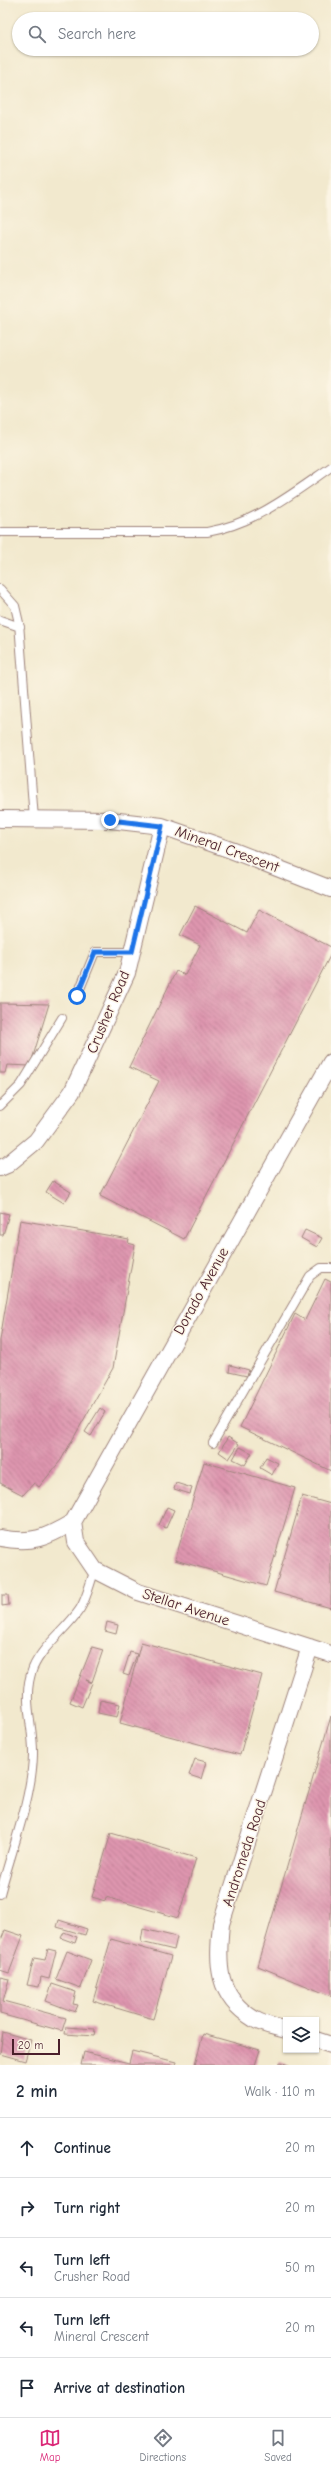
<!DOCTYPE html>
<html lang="en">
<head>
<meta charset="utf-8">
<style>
	:root { --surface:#fff; --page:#f6f6f7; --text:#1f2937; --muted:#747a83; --line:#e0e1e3; --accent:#db2777 }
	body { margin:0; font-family:"Comic Neue",sans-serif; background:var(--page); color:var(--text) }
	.controls { position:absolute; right:12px; bottom:12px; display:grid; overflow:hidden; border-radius:0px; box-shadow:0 1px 3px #0004 }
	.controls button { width:36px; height:36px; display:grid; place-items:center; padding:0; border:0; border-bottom:1px solid var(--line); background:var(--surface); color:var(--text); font:20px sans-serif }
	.scale { position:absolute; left:12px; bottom:10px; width:48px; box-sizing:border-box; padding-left:4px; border:2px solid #4a1f2b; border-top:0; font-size:11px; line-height:14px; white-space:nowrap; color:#4a1f2b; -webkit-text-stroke:3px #fcf5e5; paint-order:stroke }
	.stop { position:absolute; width:12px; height:12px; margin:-9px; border:3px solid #1a73e8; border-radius:50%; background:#fff }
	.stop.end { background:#1a73e8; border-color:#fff; box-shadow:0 1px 4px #0008 }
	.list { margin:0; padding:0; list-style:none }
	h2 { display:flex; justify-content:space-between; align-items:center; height:52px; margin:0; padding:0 16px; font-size:17px }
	h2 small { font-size:13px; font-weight:400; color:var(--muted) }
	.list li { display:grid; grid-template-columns:26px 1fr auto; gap:12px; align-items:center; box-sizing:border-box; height:60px; padding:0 16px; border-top:1px solid var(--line) }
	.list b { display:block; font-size:15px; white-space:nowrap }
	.list p { margin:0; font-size:13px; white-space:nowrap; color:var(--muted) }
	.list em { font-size:13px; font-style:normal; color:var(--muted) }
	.icon { flex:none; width:22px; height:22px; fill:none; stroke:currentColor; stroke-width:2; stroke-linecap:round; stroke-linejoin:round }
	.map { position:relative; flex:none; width:331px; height:2065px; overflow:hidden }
	.search { position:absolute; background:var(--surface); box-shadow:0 1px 3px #0004; left:12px; right:12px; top:12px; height:44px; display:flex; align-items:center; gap:10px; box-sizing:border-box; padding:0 14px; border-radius:22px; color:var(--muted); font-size:15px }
	.sheet { height:352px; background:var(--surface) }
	nav { display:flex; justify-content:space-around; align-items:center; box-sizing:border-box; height:56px; border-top:1px solid var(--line); background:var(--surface); font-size:11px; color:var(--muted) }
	nav a { display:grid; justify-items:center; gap:2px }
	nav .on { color:var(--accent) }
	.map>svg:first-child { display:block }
</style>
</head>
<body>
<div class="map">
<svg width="331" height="2065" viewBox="0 0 331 2065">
	<defs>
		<pattern id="building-back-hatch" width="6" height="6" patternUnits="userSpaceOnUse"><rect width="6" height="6" fill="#de95af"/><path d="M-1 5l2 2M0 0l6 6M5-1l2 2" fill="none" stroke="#b6798f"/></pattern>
	</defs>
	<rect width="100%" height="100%" fill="#fcf5e5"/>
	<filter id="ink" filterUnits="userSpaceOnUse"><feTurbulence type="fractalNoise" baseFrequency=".025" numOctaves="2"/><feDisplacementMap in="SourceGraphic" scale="8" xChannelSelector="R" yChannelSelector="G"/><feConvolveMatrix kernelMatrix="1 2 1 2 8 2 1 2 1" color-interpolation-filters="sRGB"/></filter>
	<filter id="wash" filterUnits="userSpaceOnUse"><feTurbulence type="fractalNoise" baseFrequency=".012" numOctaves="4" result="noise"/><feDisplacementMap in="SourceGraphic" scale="16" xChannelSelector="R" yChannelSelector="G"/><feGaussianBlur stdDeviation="0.9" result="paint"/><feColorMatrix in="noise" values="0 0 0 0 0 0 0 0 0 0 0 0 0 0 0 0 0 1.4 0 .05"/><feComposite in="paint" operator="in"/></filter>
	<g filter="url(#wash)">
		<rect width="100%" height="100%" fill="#f2e9ce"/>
		<g id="blocks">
			<path fill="url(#building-back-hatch)" d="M195,906L247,933L259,910L331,947V954L184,1239L100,1196L159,1081L129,1067L176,971L185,975L200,945L180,935Z
				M0,1003L49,1004L30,1066L7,1065L5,1073H0Z
				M53,1181L71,1192L64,1203L46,1192Z
				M0,1212L9,1214L3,1235H0Z
				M20,1220L129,1239L128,1243L135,1245L113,1368L61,1460L39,1487L34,1483L23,1495L0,1483V1340Z
				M305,1230L322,1238L317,1247L301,1238Z
				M325,1279L331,1282V1471L240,1427L295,1314L305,1320Z
				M230,1365L249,1370L247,1376L229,1372Z
				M100,1408L105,1412L91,1436L85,1432Z
				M228,1437L239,1444L229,1459L219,1452Z
				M240,1447L252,1453L245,1465L233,1459Z
				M266,1457L278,1463L272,1475L260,1468Z
				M204,1462L295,1488L266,1586L175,1560Z
				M176,1483L192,1488L190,1494L174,1489Z
				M302,1496L331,1504V1608L274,1592Z
				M167,1507L174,1510L166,1528L159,1525Z
				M2,1595H8L9,1605L2,1606Z
				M107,1622L118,1625L116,1634L105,1631Z
				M141,1642L262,1675L240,1755L120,1723Z
				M92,1647L103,1650L92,1682L86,1680L92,1683L82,1707L70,1702Z
				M130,1652L137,1654L129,1676L123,1674Z
				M100,1700L120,1704L117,1717L98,1713Z
				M331,1716V1996L258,1966Z
				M195,1759L206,1762L201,1779L189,1775Z
				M111,1833L196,1858L178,1918L106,1897L105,1901L92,1897Z
				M59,1920L87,1929L85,1935L57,1927Z
				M143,1929L177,1937L174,1950L141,1942Z
				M5,1930L23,1936L9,1973L0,1970V1943Z
				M64,1932L77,1937L75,1943L61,1938Z
				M111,1939L171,1956L153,2019L93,2001Z
				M48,1949L56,1951L49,1979L41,1977L39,1987L27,1985L34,1958L45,1960Z
				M67,1951L91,1960L81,1988L56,1979Z
				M0,1977L9,1979L3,2001L66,2018L62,2031L0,2014Z
				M52,1984L76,1992L73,2004L78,2005L75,2012L46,2001Z
				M66,2027L95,2029L94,2036L65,2034Z
				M3,2032L31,2040L25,2061L0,2054Z
				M203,2034L260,2050L255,2065H195Z
				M132,2051L176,2062L175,2065H81L84,2052L129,2063Z
				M280,2062L289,2065H279Z"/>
		</g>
	</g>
	<g filter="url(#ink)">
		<use href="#blocks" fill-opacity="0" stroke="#9e847c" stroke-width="1"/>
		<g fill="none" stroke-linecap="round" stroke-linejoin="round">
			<defs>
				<path id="lane" d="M0,532H207C254,524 292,494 331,467
					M0,589L15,606L19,623L34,819
					M0,620L20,627
					M77,996L95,952H132
					M0,1106L21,1085L62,1018
					M213,1443L310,1276L321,1268H331
					M0,1894C11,1852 32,1798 33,1755C34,1726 21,1698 33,1668C43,1645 66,1630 80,1609C87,1598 90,1582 95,1570"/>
				<path id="street" d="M0,819L110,820L162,826L231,850L331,889
					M0,1168L7,1165L36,1141L72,1092L127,973L162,826
					M73,1522L76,1542L95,1570L138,1592L331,1654
					M0,1538C32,1544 46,1538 73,1522L331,1062
					M286,2030C276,2027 263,2025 254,2019C216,1996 217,1964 221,1924L310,1647
					M316,2040L331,2045"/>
			</defs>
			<use href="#lane" stroke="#9e847c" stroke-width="10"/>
			<use href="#street" stroke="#9e847c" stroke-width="18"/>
			<use href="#lane" stroke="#fff" stroke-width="8"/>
			<use href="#street" stroke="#fff" stroke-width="16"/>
		</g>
	</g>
	<g fill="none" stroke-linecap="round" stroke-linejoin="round" filter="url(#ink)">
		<path stroke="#1a73e8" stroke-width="5" d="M77,996L95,952H132L162,826L110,820"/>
	</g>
	<g text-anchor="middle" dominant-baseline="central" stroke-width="3" stroke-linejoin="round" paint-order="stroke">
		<g font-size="15" fill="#4a1f2b" stroke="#fcf5e5">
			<text transform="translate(227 849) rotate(20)">Mineral Crescent</text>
			<text transform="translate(108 1012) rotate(-67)">Crusher Road</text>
			<text transform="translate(201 1291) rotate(-61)">Dorado Avenue</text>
			<text transform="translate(186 1607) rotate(18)">Stellar Avenue</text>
			<text transform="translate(244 1853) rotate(-72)">Andromeda Road</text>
		</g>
	</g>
</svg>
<div class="controls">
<button><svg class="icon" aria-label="layers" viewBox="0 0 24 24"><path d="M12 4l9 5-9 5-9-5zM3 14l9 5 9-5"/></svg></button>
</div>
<div class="scale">20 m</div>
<div class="stop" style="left:77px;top:996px"></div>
<div class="stop end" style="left:110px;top:820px"></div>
<div class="search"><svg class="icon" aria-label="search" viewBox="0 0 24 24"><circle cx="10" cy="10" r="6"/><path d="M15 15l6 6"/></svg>Search here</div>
</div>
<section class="sheet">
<h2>2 min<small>Walk · 110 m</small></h2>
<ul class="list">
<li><svg class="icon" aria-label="ahead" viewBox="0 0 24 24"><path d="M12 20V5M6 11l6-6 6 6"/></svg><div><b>Continue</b></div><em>20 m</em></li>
<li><svg class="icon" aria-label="right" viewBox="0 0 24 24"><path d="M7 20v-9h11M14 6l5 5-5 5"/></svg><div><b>Turn right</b></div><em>20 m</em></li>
<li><svg class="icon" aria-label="left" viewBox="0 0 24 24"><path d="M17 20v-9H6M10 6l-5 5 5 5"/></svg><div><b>Turn left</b><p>Crusher Road</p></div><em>50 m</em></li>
<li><svg class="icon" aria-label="left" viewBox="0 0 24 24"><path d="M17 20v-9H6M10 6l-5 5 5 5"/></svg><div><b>Turn left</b><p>Mineral Crescent</p></div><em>20 m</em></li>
<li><svg class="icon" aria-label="arrive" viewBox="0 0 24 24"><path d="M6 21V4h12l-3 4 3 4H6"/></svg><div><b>Arrive at destination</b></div></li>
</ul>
</section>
<nav>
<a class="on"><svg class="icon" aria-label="map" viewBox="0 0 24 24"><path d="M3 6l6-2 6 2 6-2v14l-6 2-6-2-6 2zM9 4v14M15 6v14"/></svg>Map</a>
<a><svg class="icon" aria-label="directions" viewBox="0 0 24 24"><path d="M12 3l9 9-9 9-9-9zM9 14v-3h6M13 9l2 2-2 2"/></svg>Directions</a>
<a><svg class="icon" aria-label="saved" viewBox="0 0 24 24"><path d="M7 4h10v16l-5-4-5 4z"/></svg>Saved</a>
</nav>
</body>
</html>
